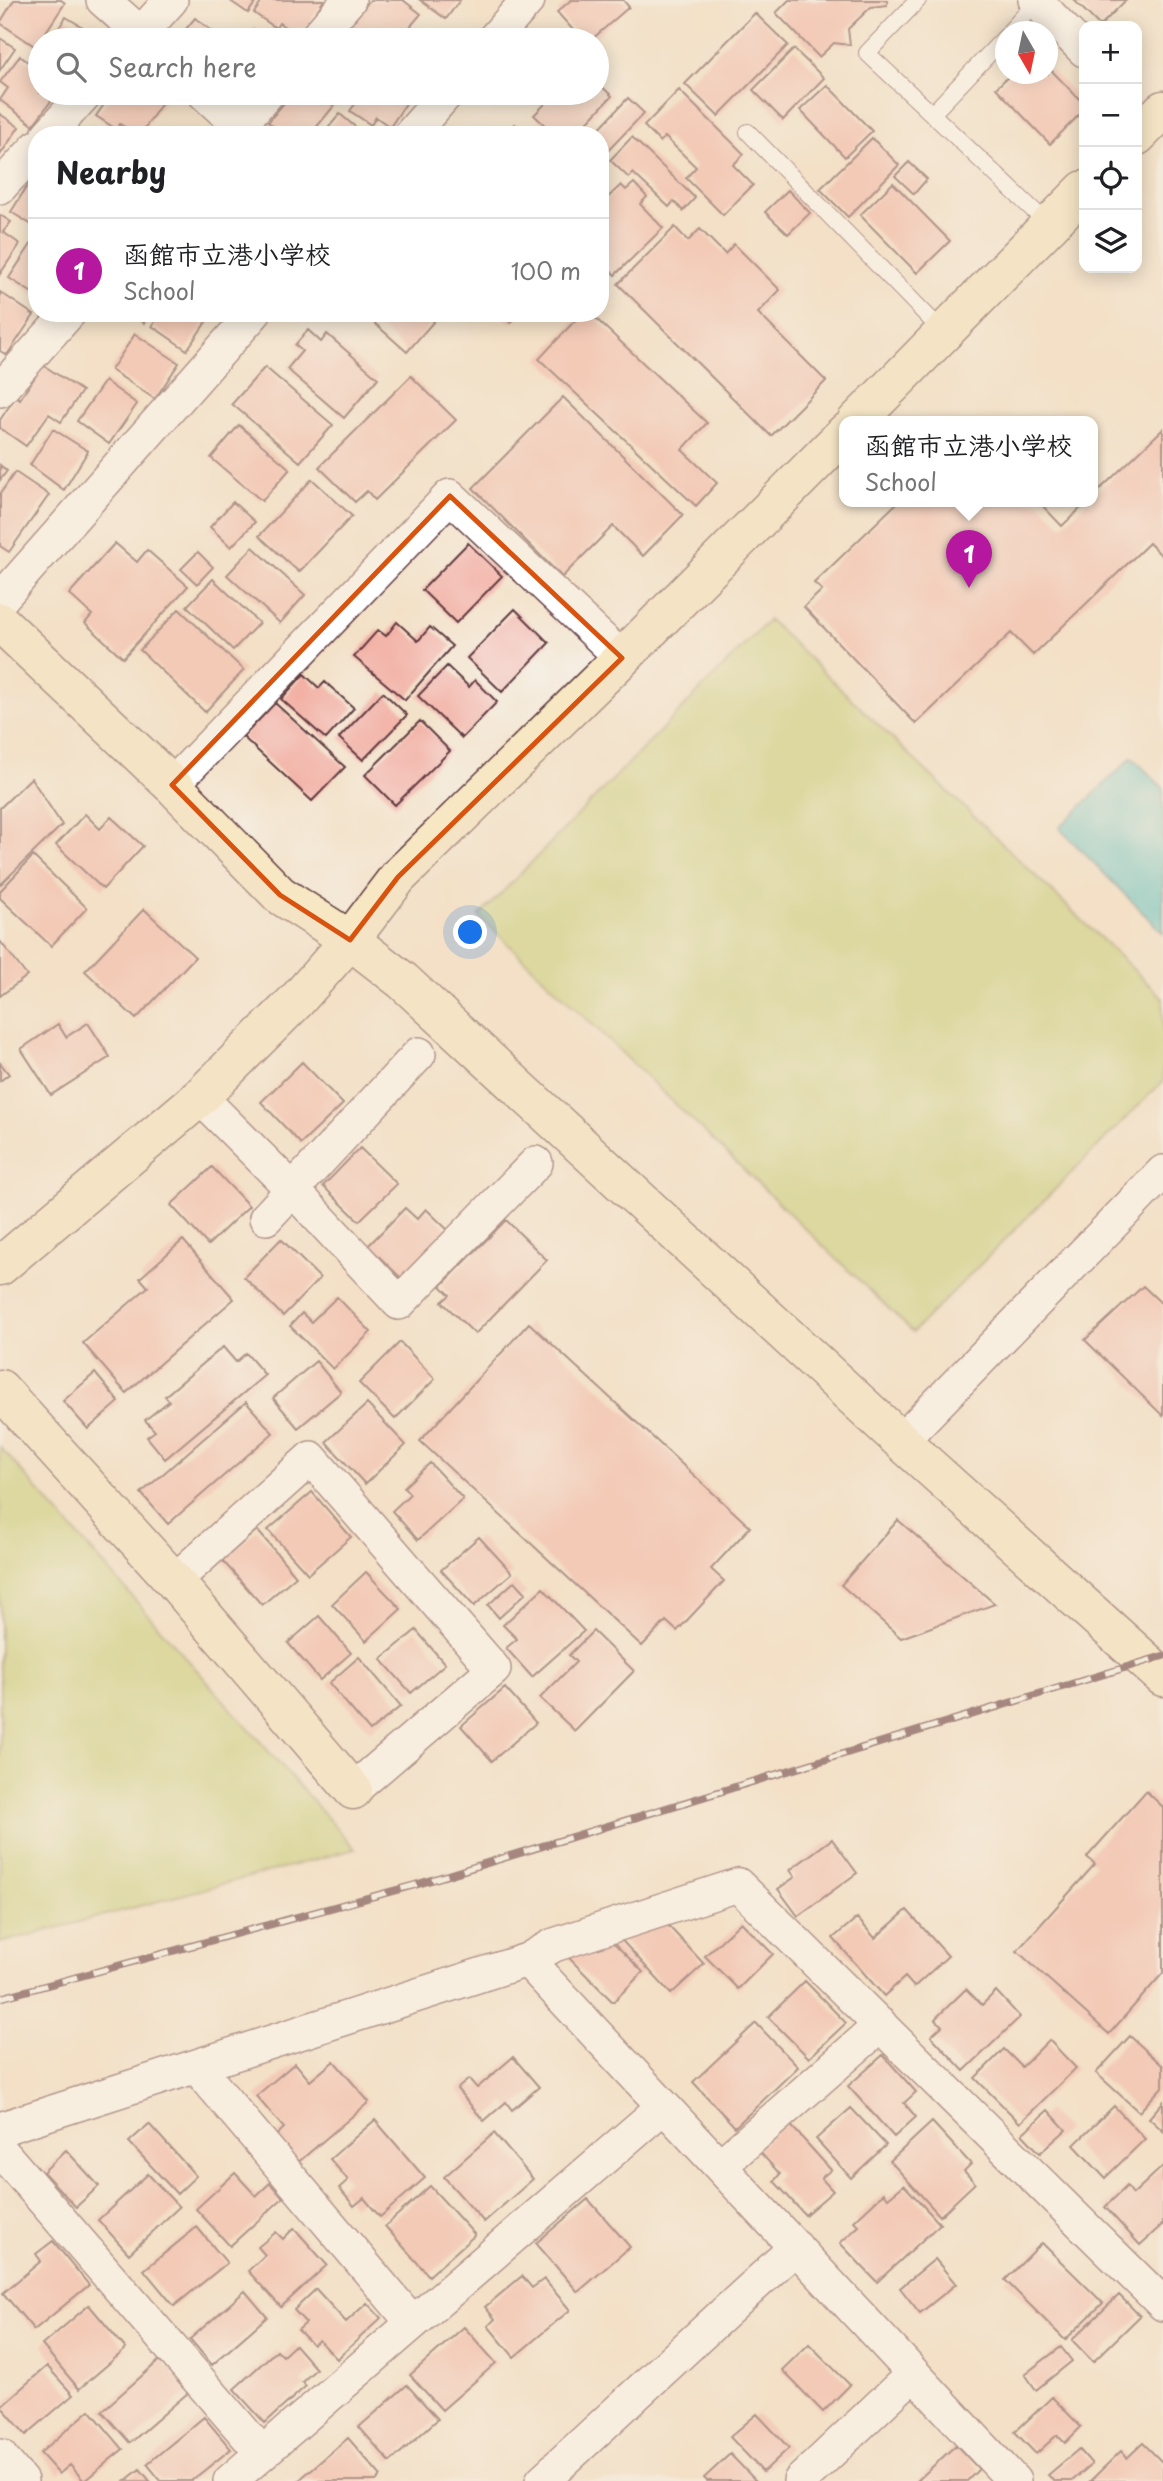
<!DOCTYPE html>
<html lang="en">
<head>
<meta charset="utf-8">
<style>
	:root { --surface:#fff; --page:#f6f6f6; --text:#202124; --muted:#757577; --line:#e0e0e0; --accent:#b5179e }
	body { margin:0; font-family:"Playpen Sans","Klee One",sans-serif; background:var(--page); color:var(--text) }
	.controls { position:absolute; right:21px; top:21px; display:grid; overflow:hidden; border-radius:14px; box-shadow:0 4px 18px #0003 }
	.controls button { width:63px; height:63px; display:grid; place-items:center; padding:0; border:0; border-bottom:2px solid var(--line); background:var(--surface); color:var(--text); font:35px sans-serif }
	.compass { position:absolute; left:995px; top:21px; width:63px; height:63px; border-radius:50%; background:var(--surface); box-shadow:0 4px 18px #0003; rotate:171deg }
	.you { position:absolute; left:471px; top:933px; width:24px; height:24px; margin:-18px; border:5px solid #fff; border-radius:50%; background:#1a73e8; box-shadow:0 0 0 10px #1a73e833 }
	.badge { display:grid; place-items:center; width:46px; height:46px; border-radius:50%; background:var(--accent); color:#fff; font-size:23px; font-weight:700 }
	.pin { position:absolute; translate:-50% -58px; filter:drop-shadow(0 2px 4px #0008) }
	.pin::after { content:''; position:absolute; top:37px; width:24px; height:21px; background:inherit; clip-path:polygon(0 0,100% 0,50% 100%) }
	.popup { position:absolute; left:839px; top:416px; width:259px; height:91px; box-sizing:border-box; display:grid; place-content:center; border-radius:14px; background:var(--surface); filter:drop-shadow(0 2px 5px #0005); font-size:23px; white-space:nowrap; color:var(--muted) }
	.popup b { font-size:26px; color:var(--text) }
	.popup::after { content:''; position:absolute; left:50%; top:100%; margin-left:-14px; border:14px solid transparent; border-top-color:var(--surface) }
	.list { margin:0; padding:0; list-style:none }
	h2 { display:flex; justify-content:space-between; align-items:center; height:91px; margin:0; padding:0 28px; font-size:30px }
	h2 small { font-size:23px; font-weight:400; color:var(--muted) }
	.list li { display:grid; grid-template-columns:46px 1fr auto; gap:21px; align-items:center; box-sizing:border-box; height:105px; padding:0 28px; border-top:2px solid var(--line) }
	.list b { display:block; font-size:26px; white-space:nowrap }
	.list p { margin:0; font-size:23px; white-space:nowrap; color:var(--muted) }
	.list em { font-size:23px; font-style:normal; color:var(--muted) }
	.icon { flex:none; width:38px; height:38px; fill:none; stroke:currentColor; stroke-width:2; stroke-linecap:round; stroke-linejoin:round }
	.map { position:relative; flex:none; width:1163px; height:2481px; overflow:hidden }
	.search { position:absolute; background:var(--surface); box-shadow:0 4px 18px #0003; left:28px; top:28px; width:581px; height:77px; display:flex; align-items:center; gap:18px; box-sizing:border-box; padding:0 24px; border-radius:38px; color:var(--muted); font-size:26px }
	.panel { position:absolute; background:var(--surface); box-shadow:0 4px 18px #0003; left:28px; top:126px; width:581px; height:196px; border-radius:28px }
	.map>svg:first-child { display:block }
</style>
</head>
<body>
<div class="map">
<svg width="1163" height="2481" viewBox="0 0 1163 2481">
	<rect width="100%" height="100%" fill="#f6f6f2"/>
	<filter id="ink" filterUnits="userSpaceOnUse"><feTurbulence type="fractalNoise" baseFrequency=".0143" numOctaves="2"/><feDisplacementMap in="SourceGraphic" scale="14" xChannelSelector="R" yChannelSelector="G"/><feConvolveMatrix kernelMatrix="1 2 1 2 8 2 1 2 1" color-interpolation-filters="sRGB"/></filter>
	<filter id="wash" filterUnits="userSpaceOnUse"><feTurbulence type="fractalNoise" baseFrequency=".00686" numOctaves="4" result="noise"/><feDisplacementMap in="SourceGraphic" scale="28" xChannelSelector="R" yChannelSelector="G"/><feGaussianBlur stdDeviation="1.57" result="paint"/><feColorMatrix in="noise" values="0 0 0 0 0 0 0 0 0 0 0 0 0 0 0 0 0 1.4 0 .05"/><feComposite in="paint" operator="in"/></filter>
	<g filter="url(#wash)">
		<rect width="100%" height="100%" fill="#f3e0c6"/>
		<path fill="#c1ce70" stroke="#86764e" stroke-width="2" d="M769,620L1163,998V1081L913,1332L479,916Z
			M0,1447L355,1849L0,1943Z"/>
		<path fill="#53c2c8" stroke="#4e707a" stroke-width="2" d="M1132,757L1163,788V933L1059,828Z"/>
		<g id="blocks">
			<path fill="#f3afa3" d="M14,0H61L65,3L36,47L0,23Z
				M229,0H257L248,13Z
				M263,0H324L300,37L279,23L276,28L254,13Z
				M370,0H403L421,14L399,40H363L348,28Z
				M420,0H460L446,19Z
				M571,0H623L629,7L591,40H582L557,12Z
				M789,0H887V5L871,7L848,29L850,45L834,43L819,57L776,13Z
				M1074,0H1126L1100,26Z
				M755,13L788,45L718,116L685,84Z
				M66,17L104,40H51Z
				M195,18L224,40H177Z
				M253,29L266,40H243Z
				M0,38L15,48L0,70Z
				M794,49L824,78L783,120L753,90Z
				M20,56L40,71V93H57L33,125L0,100L8,88L0,82Z
				M1048,67L1084,104V110L1050,144L996,88L1011,74H1048Z
				M597,82L612,96L575,135H555L534,115L556,93H597Z
				M827,85L872,131L845,157L800,110Z
				M679,90L744,154L733,165L753,185L723,215L686,178L696,167L665,137L660,142L644,126Z
				M112,93H160L166,97L140,135H137L120,124L116,129L96,116Z
				M292,93H317L334,106L310,135H284L268,122Z
				M332,93H350L344,102Z
				M363,93H413L390,127L376,117L371,125L350,111Z
				M628,98L644,113L600,159V135H593Z
				M0,114L19,127L0,155Z
				M340,114L365,135H322Z
				M515,124L527,135H506Z
				M632,137L695,198L683,211L674,201L669,207L633,173L629,178L610,160Z
				M872,138L899,165L848,217L820,189Z
				M909,162L927,179L914,194L895,176Z
				M32,178L37,181V228L11,212Z
				M634,183L647,197L640,204L663,228L615,275L600,260V205L621,185L626,190Z
				M893,183L950,241L917,273L860,215Z
				M788,190L810,213L788,234L765,212Z
				M0,215L11,222L3,232L20,244L0,274Z
				M675,227L688,241L700,229L725,254L734,244L780,290L758,313L826,381L771,436L618,284Z
				M37,235V296L9,278Z
				M0,292L34,315L7,355L0,351Z
				M130,313H151L144,323Z
				M161,313H212L187,350L152,326Z
				M363,313H441L407,352Z
				M500,313H519L511,323Z
				M582,313H590L707,423L682,450L717,483L696,506L539,359Z
				M308,330L321,342L327,334L378,378L344,418L287,369L302,351L295,345Z
				M135,334L179,363L155,399L111,370Z
				M43,365L82,391L61,422L49,414L26,446L0,428V420L16,396L20,399Z
				M265,367L333,425L300,462L232,404Z
				M411,376L456,420L375,500L367,491L355,502L319,467Z
				M105,381L137,404L109,444L77,421Z
				M563,397L683,515L643,556L613,526L562,577L473,488Z
				M239,425L290,469L262,501L211,458Z
				M53,429L88,451L64,490L30,465Z
				M1163,429V557L1149,543L1033,655L1011,633L916,724L804,607L822,590L814,583L898,502H1039L1062,526L1087,502H1093V496Z
				M0,465L7,471L0,480Z
				M15,472L49,495L9,552L0,546V494Z
				M312,479L352,516L299,572L259,536Z
				M233,502L255,522L231,547L210,527Z
				M115,543L137,562L147,550L188,586L123,658L85,623L92,615L69,594Z
				M468,543L502,576L456,623L422,590Z
				M253,547L305,595L280,623L227,575Z
				M198,552L213,567L197,584L181,569Z
				M213,579L259,623L233,650L187,606Z
				M179,609L244,670L205,712L140,650Z
				M515,609L549,643L502,692L467,658Z
				M397,622L418,641L430,627L452,646L405,700L354,657L378,630L386,636Z
				M447,666L469,687L475,680L497,702L462,738L418,696Z
				M304,674L319,688L325,682L354,708L326,739L281,699Z
				M383,692L407,715L363,760L339,738Z
				M275,703L345,767L312,801L243,737Z
				M420,721L450,751L395,805L365,775Z
				M31,778L62,825L0,885V808Z
				M85,814L100,829L111,817L143,846L103,889L56,845Z
				M33,856L87,908L51,946L0,898V891Z
				M144,909L195,957L136,1019L85,971Z
				M0,941L27,976L0,996Z
				M88,1023L110,1057L51,1095L21,1049L58,1024L66,1037Z
				M302,1062L343,1104L301,1144L261,1102Z
				M0,1063L9,1074L0,1081Z
				M360,1148L397,1184L359,1221L323,1186Z
				M212,1167L249,1206L208,1245L171,1205Z
				M405,1208L417,1219L426,1209L449,1231L402,1279L368,1246Z
				M506,1220L547,1260L475,1334L442,1302L450,1295L441,1286Z
				M281,1239L320,1278L283,1316L244,1277Z
				M183,1240L234,1299L126,1393L83,1343L148,1287L140,1278Z
				M1143,1286L1163,1305V1416L1085,1340Z
				M337,1297L371,1332L333,1369L290,1326L302,1313L311,1322Z
				M529,1323L750,1527L711,1569L724,1581L677,1631L666,1621L642,1646L420,1441Z
				M400,1342L435,1379L395,1419L359,1383Z
				M223,1347L236,1362L246,1353L265,1375L165,1459L147,1437L155,1431L145,1420L169,1401L165,1396Z
				M316,1361L341,1392L298,1428L273,1398Z
				M95,1373L119,1402L88,1429L63,1401Z
				M246,1402L273,1433L168,1524L141,1493Z
				M367,1404L406,1445L365,1484L326,1442Z
				M430,1463L463,1499L418,1540L392,1511L410,1494L404,1487Z
				M312,1492L351,1537L308,1574L268,1530Z
				M898,1520L995,1604L901,1638L841,1585Z
				M257,1530L296,1576L262,1605L222,1560Z
				M479,1537L512,1573L474,1606L441,1570Z
				M366,1572L401,1609L366,1641L332,1604Z
				M515,1581L526,1593L499,1618L488,1605Z
				M543,1588L584,1631L532,1677L506,1648L517,1639L503,1625Z
				M319,1616L351,1653L320,1680L288,1643Z
				M416,1630L445,1664L411,1693L381,1659Z
				M593,1631L634,1671L575,1731L540,1698L576,1662L569,1655Z
				M359,1657L401,1706L370,1731L329,1683Z
				M505,1688L536,1723L492,1761L461,1726Z
				M1146,1791L1163,1807V1973L1109,2034L1017,1951L1095,1864L1087,1857Z
				M832,1839L857,1873L798,1916L778,1889L795,1877L790,1870Z
				M907,1910L948,1956L914,1987L905,1977L884,1996L833,1938L857,1918L875,1938Z
				M662,1919L704,1964L671,1994L615,1933Z
				M741,1922L773,1954L738,1989L705,1956Z
				M612,1941L643,1972L613,2002L566,1955Z
				M805,1981L846,2023L809,2058L768,2017Z
				M966,1989L982,2005L996,1991L1020,2017L964,2071L931,2036L942,2026L935,2019Z
				M756,2023L798,2067L735,2127L693,2082Z
				M1130,2036L1163,2066V2086L1139,2112L1096,2073Z
				M1049,2040L1076,2068L1020,2123L975,2078L1004,2049L1022,2067Z
				M883,2055L916,2092L904,2103L916,2117L894,2137L848,2086Z
				M513,2057L539,2087L512,2110L506,2102L484,2121L457,2089L469,2079L477,2088Z
				M334,2061L369,2102L296,2164L274,2138L284,2128L256,2096L295,2063L310,2081Z
				M1163,2102V2131L1149,2118Z
				M1114,2106L1145,2139L1105,2178L1074,2145Z
				M851,2108L886,2145L851,2178L816,2139Z
				M1048,2110L1066,2130L1040,2153L1022,2134Z
				M375,2120L425,2178L380,2217L364,2198L354,2206L339,2188L348,2180L330,2159Z
				M787,2121L831,2170L821,2178L833,2191L805,2215L774,2181L780,2174L757,2149Z
				M932,2122L971,2164L964,2171L975,2183L940,2216L890,2161Z
				M149,2124L196,2176L177,2194L129,2142Z
				M494,2133L533,2179L484,2222L444,2177Z
				M66,2150L99,2186L76,2207L43,2172Z
				M1163,2166V2224L1140,2245L1105,2207L1127,2186L1133,2194Z
				M235,2173L256,2196L270,2183L283,2198L230,2246L196,2209Z
				M148,2174L179,2207L129,2254L98,2220Z
				M904,2185L940,2224L877,2282L840,2243L859,2226L854,2221L884,2193L888,2198Z
				M430,2186L475,2235L429,2276L385,2226Z
				M588,2199L630,2247L578,2292L536,2243Z
				M197,2227L227,2263L174,2306L144,2270Z
				M294,2228L327,2265L281,2307L248,2271L265,2255L258,2247L276,2232L283,2239Z
				M53,2241L89,2285L34,2330L3,2293L41,2261L36,2254Z
				M1042,2243L1103,2303L1065,2340L1005,2280Z
				M935,2259L956,2284L920,2313L900,2288Z
				M522,2276L532,2288L544,2279L570,2310L514,2357L488,2326L495,2319L485,2307Z
				M316,2289L346,2322L367,2303L381,2318L337,2359L319,2340L313,2345L298,2330L306,2323L294,2310Z
				M245,2291L267,2317L212,2365L190,2339Z
				M1119,2295L1140,2316L1093,2362L1072,2340Z
				M89,2305L126,2349L79,2389L42,2345Z
				M464,2327L496,2363L442,2410L410,2375Z
				M809,2344L850,2385L823,2412L782,2370Z
				M295,2345L316,2369L302,2382L306,2386L265,2423L234,2389L277,2350L283,2356Z
				M1061,2347L1072,2361L1036,2390L1025,2374Z
				M161,2359L189,2392L130,2443L102,2411Z
				M47,2366L73,2395L26,2435L1,2406Z
				M407,2385L438,2419L390,2462L359,2427Z
				M1052,2397L1081,2427L1065,2443L1057,2435L1036,2454L1015,2432Z
				M90,2410L123,2449L84,2481L70,2465L59,2474L40,2453Z
				M757,2414L789,2448L763,2472L730,2437Z
				M204,2417L231,2449L191,2481H161L147,2464Z
				M348,2438L381,2476L376,2481H298Z
				M1143,2443L1163,2463V2481H1090L1121,2451L1127,2458Z
				M956,2445L979,2469L967,2481H917Z
				M1079,2449L1092,2464L1072,2481H1054L1048,2475Z
				M730,2454L756,2481H707L704,2478Z
				M140,2469L150,2481H125Z"/>
		</g>
	</g>
	<g filter="url(#ink)">
		<use href="#blocks" fill-opacity="0" stroke="#633c42" stroke-width="2"/>
		<g fill="none" stroke-linecap="round" stroke-linejoin="round">
			<defs>
				<path id="lane" d="M918,0L867,53L932,114L1006,36
					M1009,32L1037,2
					M932,114L1049,225
					M748,132L944,333"/>
				<path id="street" d="M103,0L148,40
					M1035,0L1084,50
					M135,40L171,0
					M314,40L349,0
					M493,40L528,0
					M204,93L250,135
					M48,135L86,93
					M230,135L268,93
					M410,135L447,93
					M0,187L37,147
					M0,390L69,313
					M0,600L254,313
					M172,785L450,496L622,658
					M200,1097L293,1190L399,1303L536,1163
					M266,1218L419,1054
					M901,1441L1163,1172
					M174,1581L311,1458L494,1669L353,1790
					M527,1960L554,1945L738,1885L1163,2304
					M197,2067L413,2323
					M0,2129L527,1960L1014,2481
					M0,2150L262,2453
					M721,2165L881,2025
					M0,2456L21,2481
					M230,2481L663,2107
					M542,2481L796,2247
					M800,2481L913,2374"/>
				<path id="secondary" d="M1137,136L1163,110
					M856,422L1084,190
					M0,622L172,785L280,895L350,940L403,981L901,1441L1163,1677
					M0,1266L200,1097L297,1000L350,940L398,877L622,658L845,433
					M0,1389L174,1581L353,1790"/>
			</defs>
			<use href="#lane" stroke="#633c42" stroke-width="18"/>
			<use href="#street" stroke="#633c42" stroke-width="36"/>
			<use href="#secondary" stroke="#633c42" stroke-width="41"/>
			<use href="#lane" stroke="#fff" stroke-width="16"/>
			<use href="#street" stroke="#fff" stroke-width="33"/>
			<use href="#secondary" stroke="#f7e8c3" stroke-width="38"/>
			<defs>
				<path id="rail" d="M0,1998L415,1885L1163,1656"/>
			</defs>
			<use href="#rail" stroke="#4a1f2b" stroke-width="8"/>
			<use href="#rail" stroke="#f6f6f2" stroke-width="5" stroke-dasharray="16" stroke-linecap="butt"/>
		</g>
	</g>
	<path d="M0 0H1163V2481H0ZM450,496L622,658L398,877L350,940L280,895L172,785Z" fill="#f3e0c6" fill-opacity=".55" fill-rule="evenodd"/>
	<path fill="none" stroke="#d8530f" stroke-width="5" stroke-linejoin="round" d="M450,496L622,658L398,877L350,940L280,895L172,785Z"/>
</svg>
<div class="controls">
<button>+</button>
<button>−</button>
<button><svg class="icon" aria-label="locate" viewBox="0 0 24 24"><circle cx="12" cy="12" r="6"/><path d="M12 2v4M12 18v4M2 12h4M18 12h4"/></svg></button>
<button><svg class="icon" aria-label="layers" viewBox="0 0 24 24"><path d="M12 4l9 5-9 5-9-5zM3 14l9 5 9-5"/></svg></button>
</div>
<svg class="compass" viewBox="-18 -18 36 36"><path d="M0-13l5 13h-10z" fill="#e53935"/><path d="M0 13l5-13h-10z" fill="#757577"/></svg>
<div class="you"></div>
<div class="pin badge" style="left:969px;top:588px">1</div>
<div class="popup"><b>函館市立港小学校</b>School</div>
<div class="search"><svg class="icon" aria-label="search" viewBox="0 0 24 24"><circle cx="10" cy="10" r="6"/><path d="M15 15l6 6"/></svg>Search here</div>
<section class="panel">
<h2>Nearby<small></small></h2>
<ul class="list">
<li><span class="badge">1</span><div><b>函館市立港小学校</b><p>School</p></div><em>100 m</em></li>
</ul>
</section>
</div>
</body>
</html>
